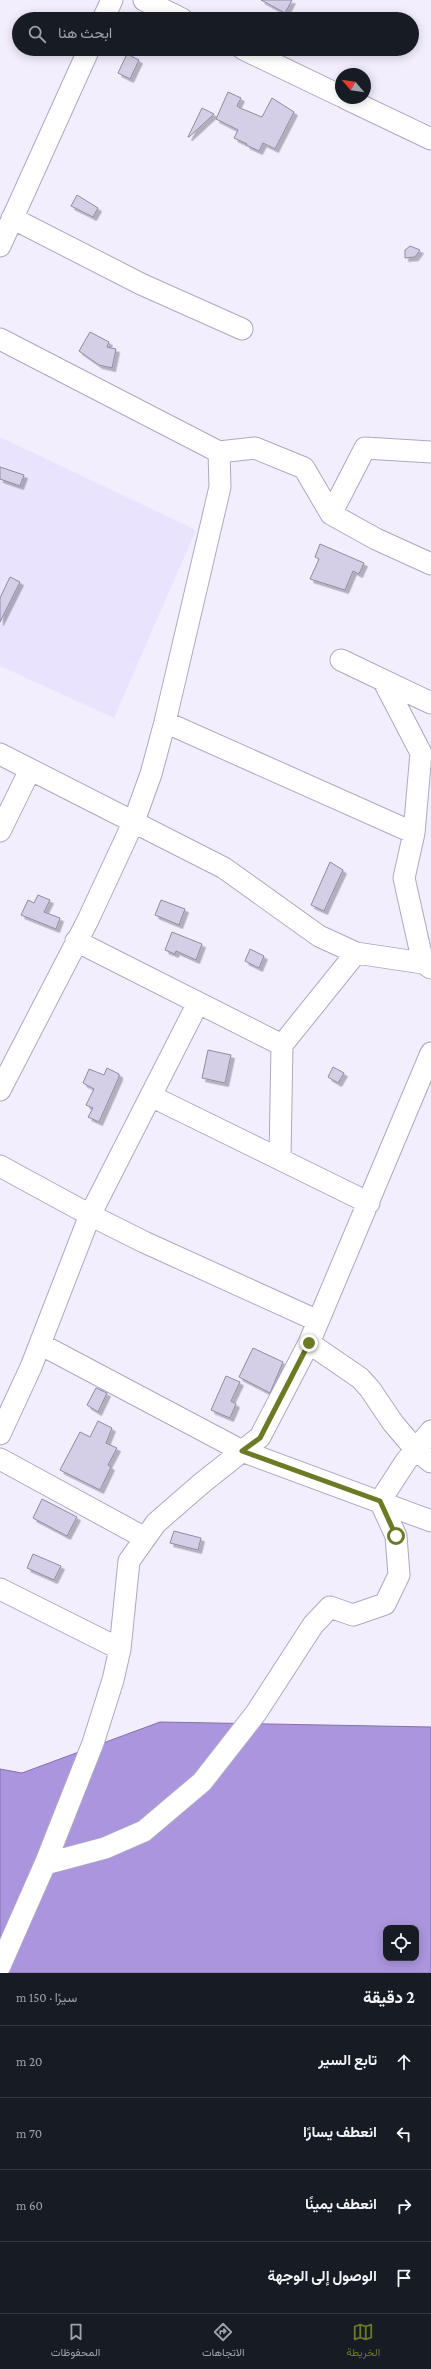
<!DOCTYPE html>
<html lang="ar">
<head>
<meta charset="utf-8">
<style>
	:root { --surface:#171b24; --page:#242831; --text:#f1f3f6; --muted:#9ea1a6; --line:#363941; --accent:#6c7925 }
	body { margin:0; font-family:"Crimson Pro",Vazirmatn,serif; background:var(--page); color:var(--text); direction:rtl }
	.controls { position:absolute; right:12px; bottom:12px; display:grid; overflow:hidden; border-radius:8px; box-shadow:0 2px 10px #0003 }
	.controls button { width:36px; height:36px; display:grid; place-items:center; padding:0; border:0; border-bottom:1px solid var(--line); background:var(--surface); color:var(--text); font:20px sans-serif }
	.compass { position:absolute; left:335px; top:68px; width:36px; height:36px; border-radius:50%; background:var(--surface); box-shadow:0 2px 10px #0003; rotate:299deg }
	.stop { position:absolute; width:12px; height:12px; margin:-9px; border:3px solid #6c7925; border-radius:50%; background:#fff }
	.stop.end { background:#6c7925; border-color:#fff; box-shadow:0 1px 4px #0008 }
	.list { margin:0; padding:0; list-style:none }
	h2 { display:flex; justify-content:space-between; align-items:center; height:52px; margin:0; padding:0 16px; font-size:17px }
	h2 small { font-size:13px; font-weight:400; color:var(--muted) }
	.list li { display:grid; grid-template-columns:26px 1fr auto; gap:12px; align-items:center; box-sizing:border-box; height:72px; padding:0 16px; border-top:1px solid var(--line) }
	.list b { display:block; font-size:15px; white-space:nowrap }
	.list em { font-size:13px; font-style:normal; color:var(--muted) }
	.icon { flex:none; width:22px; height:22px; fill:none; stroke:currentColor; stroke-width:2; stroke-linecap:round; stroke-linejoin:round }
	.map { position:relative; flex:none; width:431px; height:1973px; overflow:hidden; direction:ltr }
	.search { position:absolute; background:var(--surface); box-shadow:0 2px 10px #0003; left:12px; right:12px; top:12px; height:44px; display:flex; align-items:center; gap:10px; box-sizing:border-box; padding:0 14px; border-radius:22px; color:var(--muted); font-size:15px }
	.sheet { height:340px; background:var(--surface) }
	nav { display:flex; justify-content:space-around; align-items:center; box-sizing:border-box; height:56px; border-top:1px solid var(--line); background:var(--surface); font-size:11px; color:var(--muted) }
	nav a { display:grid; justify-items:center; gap:2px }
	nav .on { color:var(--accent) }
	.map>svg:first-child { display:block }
</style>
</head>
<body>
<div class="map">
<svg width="431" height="1973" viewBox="0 0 431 1973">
	<defs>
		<filter id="shadow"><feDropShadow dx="3.5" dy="3.5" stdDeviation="0" flood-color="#0004"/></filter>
	</defs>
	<rect width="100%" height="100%" fill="#f2eefe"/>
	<path fill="#eae3fd" d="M0,437L196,530L114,718L0,666Z"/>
	<path fill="#ab95de" stroke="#8272a7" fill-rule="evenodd" d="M160,1722L431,1727V1973H0V1769L22,1773ZM386,1928H416V1958H386Z"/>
	<path fill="#d4cee7" stroke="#908aa1" filter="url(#shadow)" d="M261,0H292L285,13Z
		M127,54L139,60L130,79L118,73Z
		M228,92L241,98L237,106L240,108L262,117L272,98L294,112L275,149L263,143L259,151L246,145L247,144L234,138L238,130L216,119Z
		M202,108L214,114L189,137H188Z
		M77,195L98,208L93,217L71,206Z
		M410,246L420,250L415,257L405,258V250Z
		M90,332L109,342L107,347L116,349L112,368L99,365L79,351Z
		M0,467L24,475L20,486L0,479Z
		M320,544L364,563L359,574L353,571L345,590L310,579L319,559L315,557Z
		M10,577L20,582L0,622V598Z
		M330,862L343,870L324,911L311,905Z
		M38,895L50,900L44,912L60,918L56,929L21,915L28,900L34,903Z
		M161,900L185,909L179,925L155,915Z
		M172,932L202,944L196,960L176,951L175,954L165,950Z
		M250,949L264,956L259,968L245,961Z
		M208,1050L231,1055L225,1083L202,1078Z
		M333,1067L344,1073L338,1083L328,1077Z
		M107,1068L119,1074V1077L99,1122L88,1117L93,1108L86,1105L94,1089L83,1083L89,1069L104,1075Z
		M253,1348L283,1362L270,1393L239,1377Z
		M226,1376L240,1382L231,1401L236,1404L230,1418L211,1410Z
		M96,1388L107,1393L98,1412L87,1405Z
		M98,1421L112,1428L106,1443L117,1448L108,1465L111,1467L100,1490L60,1470L80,1432L90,1437Z
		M42,1499L77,1517L67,1536L33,1518Z
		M174,1531L201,1538L198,1550L170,1543Z
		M33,1554L61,1566L54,1580L27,1568Z"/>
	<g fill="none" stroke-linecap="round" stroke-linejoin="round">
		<defs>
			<path id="minor" d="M144,0L182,19
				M103,19L112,0
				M243,49L341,96
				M345,98L431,139
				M12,218L141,284L242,329
				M0,246L89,49
				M0,339L219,452L255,448L304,468L331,514L376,539L431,564
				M331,514L365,448L431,452
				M341,660L431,703
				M383,680L421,753L414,833L404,878L423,963
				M165,722L414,833
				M0,754L224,868L319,936L356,953L423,963L431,968
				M0,831L30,770
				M76,941L282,1045
				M0,1090L88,920L134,821L151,774L165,722L220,487L219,452
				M151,1096L369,1203
				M280,1159L282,1045L356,953
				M0,1166L90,1215L144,1242L318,1321
				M309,1343L360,1378L370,1389L393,1423L415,1449L431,1462
				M40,1344L242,1451L431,1521
				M0,1434L31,1367L90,1215L198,1003
				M0,1459L145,1538
				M0,1589L120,1649
				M45,1864L105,1848L144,1831L202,1782L256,1713L313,1625L330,1607L353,1615L385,1604L399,1575L396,1536L380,1501L406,1461L431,1431
				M0,1966L45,1864L93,1743L113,1680L120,1649L129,1561L156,1523L202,1483L260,1437L309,1343L431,1053"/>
		</defs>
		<use href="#minor" stroke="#aea8c0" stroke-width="23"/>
		<use href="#minor" stroke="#fff" stroke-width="21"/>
	</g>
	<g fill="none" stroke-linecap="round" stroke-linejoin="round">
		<path stroke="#6c7925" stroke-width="5" d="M309,1343L260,1438L242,1451L380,1501L396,1536"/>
	</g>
</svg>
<div class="controls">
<button><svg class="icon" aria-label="locate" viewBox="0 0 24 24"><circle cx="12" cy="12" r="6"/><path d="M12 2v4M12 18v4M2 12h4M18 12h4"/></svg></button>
</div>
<svg class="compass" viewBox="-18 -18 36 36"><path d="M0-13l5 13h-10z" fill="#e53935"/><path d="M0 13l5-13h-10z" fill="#9ea1a6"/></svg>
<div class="stop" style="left:396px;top:1536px"></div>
<div class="stop end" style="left:309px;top:1343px"></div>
<div class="search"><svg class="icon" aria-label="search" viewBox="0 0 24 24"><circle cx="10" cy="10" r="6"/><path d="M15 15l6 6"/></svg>ابحث هنا</div>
</div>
<section class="sheet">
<h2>2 دقيقة<small>سيرًا · 150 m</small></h2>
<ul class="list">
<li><svg class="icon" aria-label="ahead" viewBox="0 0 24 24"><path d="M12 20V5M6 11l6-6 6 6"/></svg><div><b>تابع السير</b></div><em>20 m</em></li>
<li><svg class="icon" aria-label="left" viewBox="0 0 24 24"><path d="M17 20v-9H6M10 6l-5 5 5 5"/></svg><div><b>انعطف يسارًا</b></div><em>70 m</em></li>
<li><svg class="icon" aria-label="right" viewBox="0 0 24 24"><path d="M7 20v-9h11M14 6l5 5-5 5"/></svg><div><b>انعطف يمينًا</b></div><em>60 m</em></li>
<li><svg class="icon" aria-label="arrive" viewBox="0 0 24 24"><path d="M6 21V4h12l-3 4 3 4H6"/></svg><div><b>الوصول إلى الوجهة</b></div></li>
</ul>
</section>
<nav>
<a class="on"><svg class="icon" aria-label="map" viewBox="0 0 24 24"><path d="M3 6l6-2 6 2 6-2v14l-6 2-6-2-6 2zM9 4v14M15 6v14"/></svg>الخريطة</a>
<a><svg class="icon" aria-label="directions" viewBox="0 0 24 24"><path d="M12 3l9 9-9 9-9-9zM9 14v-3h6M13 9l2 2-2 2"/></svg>الاتجاهات</a>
<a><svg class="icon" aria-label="saved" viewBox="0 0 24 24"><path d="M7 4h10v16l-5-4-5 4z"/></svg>المحفوظات</a>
</nav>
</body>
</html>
